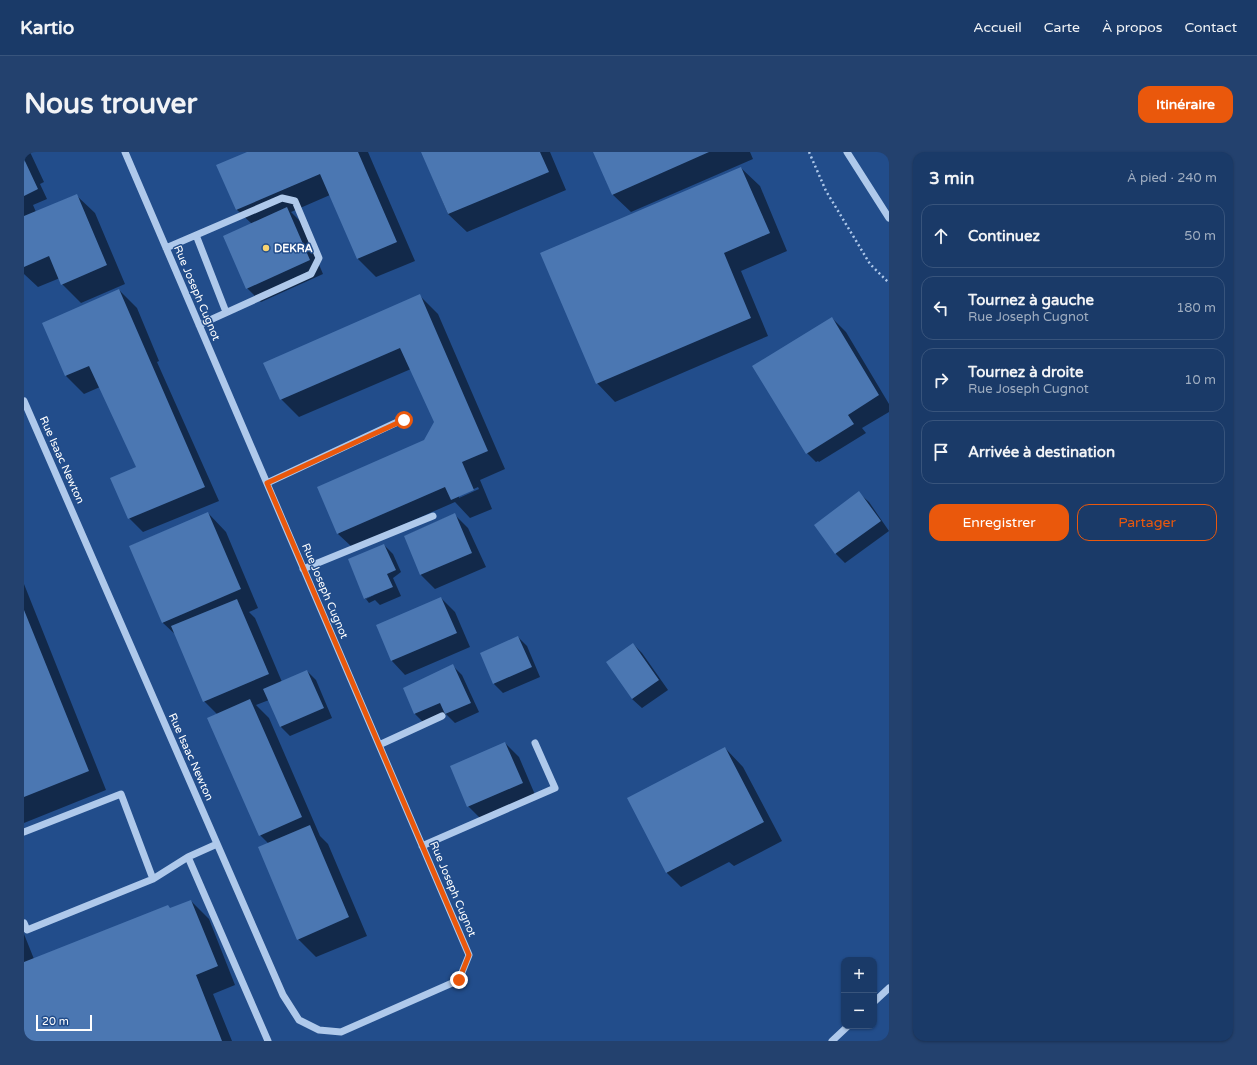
<!DOCTYPE html>
<html lang="fr">
<head>
<meta charset="utf-8">
<style>
	:root { --surface:#1a3a68; --page:#23416e; --text:#f1f3f6; --muted:#9fadc0; --line:#38547c; --accent:#ea580c }
	body { margin:0; font-family:"Varela Round",sans-serif; background:var(--page); color:var(--text) }
	.controls { position:absolute; right:12px; bottom:12px; display:grid; overflow:hidden; border-radius:8px; box-shadow:0 1px 3px #0004 }
	.controls button { width:36px; height:36px; display:grid; place-items:center; padding:0; border:0; border-bottom:1px solid var(--line); background:var(--surface); color:var(--text); font:20px sans-serif }
	.scale { position:absolute; left:12px; bottom:10px; width:56px; box-sizing:border-box; padding-left:4px; border:2px solid #fff; border-top:0; font-size:11px; line-height:14px; white-space:nowrap; color:#fff; -webkit-text-stroke:3px #224d8b; paint-order:stroke }
	.stop { position:absolute; width:12px; height:12px; margin:-9px; border:3px solid #ea580c; border-radius:50%; background:#fff }
	.stop.end { background:#ea580c; border-color:#fff; box-shadow:0 1px 4px #0008 }
	.list { margin:0; padding:0; list-style:none }
	h2 { display:flex; justify-content:space-between; align-items:center; height:52px; margin:0; padding:0 16px; font-size:17px }
	h2 small { font-size:13px; font-weight:400; color:var(--muted) }
	.list li { display:grid; grid-template-columns:26px 1fr auto; gap:12px; align-items:center; box-sizing:border-box; height:64px; margin:0 8px 8px; padding:0 8px; border:1px solid var(--line); border-radius:12px }
	.list b { display:block; font-size:15px; white-space:nowrap }
	.list p { margin:0; font-size:13px; white-space:nowrap; color:var(--muted) }
	.list em { font-size:13px; font-style:normal; color:var(--muted) }
	.actions { display:flex; gap:8px; padding:12px 16px }
	.actions a { flex:1; padding:9px 0; border:1px solid var(--accent); border-radius:12px; text-align:center; font-size:14px; color:var(--accent) }
	.actions .main { background:var(--accent); color:#fff }
	.icon { flex:none; width:22px; height:22px; fill:none; stroke:currentColor; stroke-width:2; stroke-linecap:round; stroke-linejoin:round }
	.map { position:relative; flex:none; width:865px; height:889px; overflow:hidden; border-radius:12px }
	header { display:flex; align-items:center; gap:24px; box-sizing:border-box; height:56px; padding:0 20px; background:var(--surface); border-bottom:1px solid var(--line) }
	header strong { font-size:19px }
	nav { display:flex; gap:22px; margin-inline-start:auto; font-size:14px }
	.intro { display:flex; align-items:center; justify-content:space-between; box-sizing:border-box; height:96px; padding:0 24px }
	h1 { margin:0; font-size:28px }
	.button { padding:10px 18px; border-radius:12px; background:var(--accent); color:#fff; font-size:14px; font-weight:700 }
	main { display:flex; gap:24px; padding:0 24px }
	aside { flex:1; background:var(--surface); border-radius:12px; box-shadow:0 1px 3px #0004 }
	.map>svg:first-child { display:block }
</style>
</head>
<body>
<header>
<strong>Kartio</strong>
<nav><a>Accueil</a><a>Carte</a><a>À propos</a><a>Contact</a></nav>
</header>
<div class="intro"><h1>Nous trouver</h1><a class="button">Itinéraire</a></div>
<main>
<div class="map">
<svg width="865" height="889" viewBox="0 0 865 889">
	<rect width="100%" height="100%" fill="#224d8b"/>
	<path fill="#0007" fill-rule="evenodd" d="M0,0H6L20,30L16,32L23,47L9,53L12,60L52,43L71,61L101,132L57,151L38,132L36,126L14,135L0,122Z
		M226,0H344L391,109L352,125L334,107L306,43L267,60L277,70L299,122L237,150L223,136L228,72L212,57Z
		M398,0H526L542,38L443,80L424,62Z
		M570,0H726L729,7L607,60L588,42Z
		M717,16L736,34L763,99L717,119L744,184L591,250L573,231Z
		M95,138L113,156L135,209L133,210L195,349L119,380L105,366L113,316L76,235L60,242L42,224Z
		M396,144L414,162L481,317L456,328L468,357L446,366L431,350L328,395L314,382L400,289L412,270L387,217L275,265L257,247ZM454,335L455,337L435,346V344Z
		M808,166L822,180L865,252V260L838,276L842,281L795,310L794,309L792,310L783,301Z
		M835,341L845,350L865,379L821,411L812,402L791,373Z
		M184,361L202,380L234,456L225,460L231,466L258,530L283,519L292,528L308,566L266,584L257,575L245,548L232,553L245,566L296,684L304,692L343,784L292,805L274,787L245,692L236,683L193,562L180,549L153,484L139,471L106,394Z
		M430,362L444,376L462,415L411,437L397,423L381,384Z
		M360,393L369,402L377,420L369,426L377,444L356,453L351,448L345,451L342,447L350,443V442L341,447L325,408Z
		M0,432L82,638L0,671Z
		M417,446L431,460L446,495L381,523L368,509L353,474Z
		M494,485L503,494L516,525L479,541L470,532L457,501Z
		M609,492L618,501L644,538L618,556L608,547Z
		M429,514L438,523L455,560L431,571L422,562L400,571L391,562L380,537Z
		M481,591L495,605L512,645L458,668L444,654Z
		M701,596L719,615L758,689L710,714L705,710L657,735L643,721L605,647Z
		M167,749L185,767L211,833L189,842L208,889H0V782L10,807Z"/>
	<path fill="#4b77b2" d="M223,0H334L373,90L333,107L296,22L212,58L192,13Z
		M397,0H516L525,20L424,62Z
		M569,0H685L588,43Z
		M0,7L14,37L0,44Z
		M717,15L746,81L700,101L727,166L572,232L516,101Z
		M53,42L83,113L37,133L25,104L0,115V64Z
		M263,55L286,108L222,137L199,84Z
		M95,137L181,335L104,367L86,326L112,315L65,214L41,224L18,171Z
		M396,142L464,299L438,310L450,338L427,348L421,335L313,382L293,335L400,288L410,270L376,196L256,248L239,211Z
		M808,165L855,243L824,263L830,272L782,302L728,214Z
		M835,339L857,369L811,402L790,373Z
		M184,360L217,437L138,471L105,394Z
		M431,361L448,401L396,423L380,384Z
		M360,392L372,418L363,422L369,435L340,447L324,407Z
		M417,445L433,481L367,509L352,473Z
		M213,447L245,522L179,550L147,474Z
		M0,458L65,619L0,645Z
		M494,484L508,515L469,532L456,501Z
		M609,491L635,528L608,547L582,510Z
		M429,512L447,551L421,562L416,551L390,562L379,536Z
		M283,518L300,556L256,575L239,537Z
		M226,547L278,665L235,684L183,566Z
		M481,590L499,631L443,655L426,614Z
		M701,595L740,670L642,721L603,646Z
		M286,673L325,765L273,788L234,695Z
		M167,748L194,814L172,823L198,889H0V810L144,753L146,756Z"/>
	<g fill="none" stroke-linecap="round" stroke-linejoin="round">
		<path stroke="#afc9eb" stroke-width="2.5" stroke-dasharray="2 3" stroke-linecap="butt" d="M785,0L802,39L846,112L865,131"/>
		<path stroke="#afc9eb" stroke-width="7" d="M823,0L865,66
			M172,83L202,160
			M142,96L258,46L271,49L295,106L287,122L175,173
			M0,249L259,843L275,868L295,878L317,880L435,828L445,803L101,0
			M243,331L380,267
			M279,417L409,364
			M355,593L418,564
			M0,680L97,642L129,727
			M193,692L164,705L244,889
			M398,694L531,636L511,591
			M0,771L3,778L129,727L164,705
			M850,850L865,836
			M808,889L824,874"/>
	</g>
	<g fill="none" stroke-linecap="round" stroke-linejoin="round">
		<path stroke="#ea580c" stroke-width="5" d="M380,268L243,331L445,803L435,828"/>
	</g>
	<circle fill="#f7d371" stroke="#224d8b" stroke-width="1.5" cx="242" cy="96" r="4"/>
	<g text-anchor="middle" dominant-baseline="central" stroke-width="3" stroke-linejoin="round" paint-order="stroke">
		<g font-size="11" font-weight="bold" fill="#fff" stroke="#224d8b" text-anchor="start">
			<text x="250" y="96">DEKRA</text>
		</g>
		<g font-size="11" fill="#fff" stroke="#224d8b">
			<text transform="translate(173 141) rotate(67)">Rue Joseph Cugnot</text>
			<text transform="translate(38 308) rotate(66)">Rue Isaac Newton</text>
			<text transform="translate(301 439) rotate(67)">Rue Joseph Cugnot</text>
			<text transform="translate(167 605) rotate(66)">Rue Isaac Newton</text>
			<text transform="translate(429 737) rotate(67)">Rue Joseph Cugnot</text>
		</g>
	</g>
</svg>
<div class="controls">
<button>+</button>
<button>−</button>
</div>
<div class="scale">20 m</div>
<div class="stop" style="left:380px;top:268px"></div>
<div class="stop end" style="left:435px;top:828px"></div>
</div>
<aside>
<h2>3 min<small>À pied · 240 m</small></h2>
<ul class="list">
<li><svg class="icon" aria-label="ahead" viewBox="0 0 24 24"><path d="M12 20V5M6 11l6-6 6 6"/></svg><div><b>Continuez</b></div><em>50 m</em></li>
<li><svg class="icon" aria-label="left" viewBox="0 0 24 24"><path d="M17 20v-9H6M10 6l-5 5 5 5"/></svg><div><b>Tournez à gauche</b><p>Rue Joseph Cugnot</p></div><em>180 m</em></li>
<li><svg class="icon" aria-label="right" viewBox="0 0 24 24"><path d="M7 20v-9h11M14 6l5 5-5 5"/></svg><div><b>Tournez à droite</b><p>Rue Joseph Cugnot</p></div><em>10 m</em></li>
<li><svg class="icon" aria-label="arrive" viewBox="0 0 24 24"><path d="M6 21V4h12l-3 4 3 4H6"/></svg><div><b>Arrivée à destination</b></div></li>
</ul>
<div class="actions"><a class="main">Enregistrer</a><a>Partager</a></div>
</aside>
</main>
</body>
</html>
